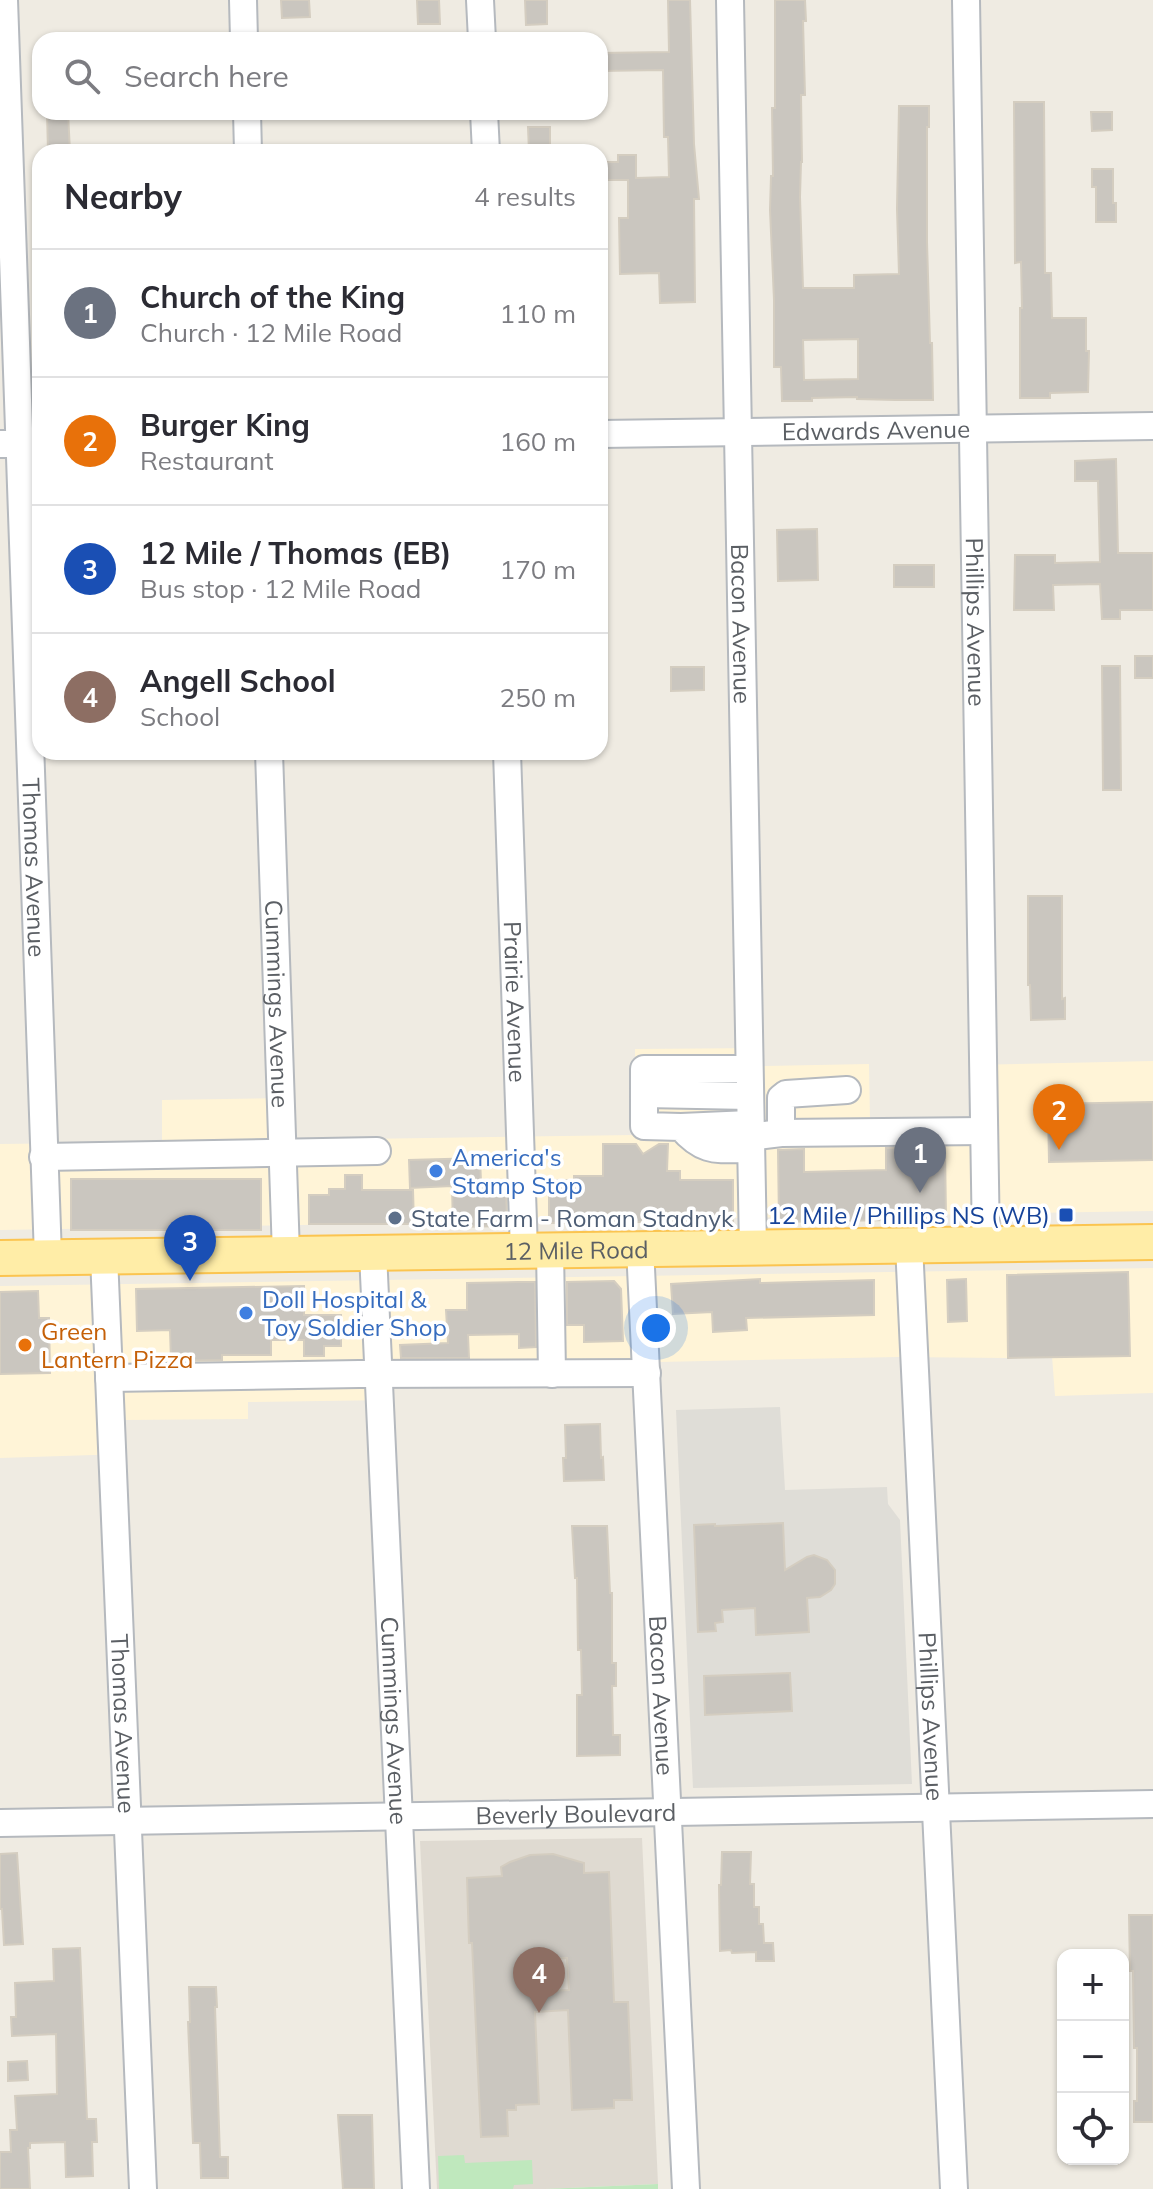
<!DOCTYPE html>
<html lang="en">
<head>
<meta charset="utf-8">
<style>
	:root { --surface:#fff; --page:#f2f2f3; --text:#2b2b33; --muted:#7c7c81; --line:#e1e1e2; --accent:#f42b23 }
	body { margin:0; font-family:Mulish,sans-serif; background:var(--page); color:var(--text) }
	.controls { position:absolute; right:24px; bottom:24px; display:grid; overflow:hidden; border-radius:16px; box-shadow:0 2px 6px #0004 }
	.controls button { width:72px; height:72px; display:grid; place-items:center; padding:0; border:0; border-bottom:2px solid var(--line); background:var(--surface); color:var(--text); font:40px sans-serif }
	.you { position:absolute; left:656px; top:1328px; width:28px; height:28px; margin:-20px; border:6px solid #fff; border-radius:50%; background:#1a73e8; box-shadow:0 0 0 12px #1a73e833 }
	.badge { display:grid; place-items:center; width:52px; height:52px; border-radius:50%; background:var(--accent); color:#fff; font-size:26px; font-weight:700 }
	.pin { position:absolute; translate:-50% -66px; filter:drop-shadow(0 2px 4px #0008) }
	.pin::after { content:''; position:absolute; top:42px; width:28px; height:24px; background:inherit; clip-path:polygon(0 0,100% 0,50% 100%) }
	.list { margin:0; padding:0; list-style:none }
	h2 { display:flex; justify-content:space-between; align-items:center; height:104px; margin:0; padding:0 32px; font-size:34px }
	h2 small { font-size:26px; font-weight:400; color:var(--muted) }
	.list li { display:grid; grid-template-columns:52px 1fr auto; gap:24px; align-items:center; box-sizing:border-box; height:128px; padding:0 32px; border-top:2px solid var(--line) }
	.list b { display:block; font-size:30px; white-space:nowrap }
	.list p { margin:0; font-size:26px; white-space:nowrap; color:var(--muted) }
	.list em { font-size:26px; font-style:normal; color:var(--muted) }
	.icon { flex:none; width:44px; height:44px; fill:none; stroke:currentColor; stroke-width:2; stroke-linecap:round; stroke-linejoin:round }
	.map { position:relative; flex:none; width:1153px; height:2189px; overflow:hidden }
	.search { position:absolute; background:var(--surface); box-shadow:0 2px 6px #0004; left:32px; top:32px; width:576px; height:88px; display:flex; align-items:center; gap:20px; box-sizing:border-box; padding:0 28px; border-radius:24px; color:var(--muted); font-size:30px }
	.panel { position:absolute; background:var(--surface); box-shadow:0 2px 6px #0004; left:32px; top:144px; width:576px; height:616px; border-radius:24px }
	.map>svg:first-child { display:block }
</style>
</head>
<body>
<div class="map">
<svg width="1153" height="2189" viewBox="0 0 1153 2189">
	<rect width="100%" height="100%" fill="#efebe2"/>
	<path fill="#fff4d7" d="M762,1048L764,1066L869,1064L870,1120L974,1122L972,1065L1153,1061V1211L0,1230V1144L162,1142V1100L292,1098L295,1140L635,1135V1049Z
		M1153,1268V1393L1055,1396L1052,1356L1008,1358L897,1357L659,1362L634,1381L391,1385L390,1400L248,1402V1419L124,1420L125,1454L0,1458V1286Z"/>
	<path fill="#dfddd7" d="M780,1407L785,1490L887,1487L888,1504L900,1520L912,1784L693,1788L676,1410Z"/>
	<path fill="#dfdad1" d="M642,1838L658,2184L545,2189H437L420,1841Z"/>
	<path fill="#bfe8bd" d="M464,2155L465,2163L532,2160L533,2184L514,2185L513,2189H439L438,2156Z
		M658,2184V2189H545Z"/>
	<path fill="#cac6bf" stroke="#d4cdc0" stroke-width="2" fill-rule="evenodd" d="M281,0H309L310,17L282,18Z
		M417,0H439L440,24H418Z
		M525,0H547V24L526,25Z
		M668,0H690L694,144L699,199H694L695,302L660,303L659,273L620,274L619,218H628V180H600V162H618V155H636V178L669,177L668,137H664L663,70L600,71V53L669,52Z
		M775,0H805L806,21H803L805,95H801L802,162H801L800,197L803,288H854V275L899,274L897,209L899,106H929V127H927V242L930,343H932L933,400H895L857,399V397L812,398V401H782L781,367H774V300L770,210L771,176H773L772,108H775ZM858,339V379L804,380L803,340Z
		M1014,102H1044L1045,273H1051L1052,318H1086V351H1089L1088,392L1050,393V398H1020V308H1022L1021,262L1015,263Z
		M47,112H68L70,152H48Z
		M1091,112H1112V130L1092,131Z
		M528,127H550V152H529Z
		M1092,169H1113V203H1116V222H1096V187H1092Z
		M1116,459L1118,553H1153V610H1120V619H1102L1100,584L1053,585L1054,610H1014L1015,555H1055V563L1100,562L1098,481H1075V461Z
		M817,529L818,580L778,581L777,530Z
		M894,565H934V587H894Z
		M1135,656H1153V678H1135Z
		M1102,666H1120L1121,790H1103Z
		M671,667H704V690L671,691Z
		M1028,896H1062V999L1065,998V1019L1031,1020L1030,985H1028Z
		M1153,1102V1160L1049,1162L1048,1104Z
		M603,1144H636L643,1154L659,1144H668L667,1171H680V1180H733V1221L549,1223V1180H574V1176H603Z
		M945,1147L946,1219L779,1222L778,1150L804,1149V1172L886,1170V1148Z
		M480,1158L481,1182L506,1181L507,1226L453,1227L452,1186L410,1188L409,1160Z
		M345,1175H362V1190H413L414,1224H309V1195H329V1189H345Z
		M71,1179H261V1230H71Z
		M1128,1272L1130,1356L1008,1358L1007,1275Z
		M760,1279V1283L874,1280V1315L746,1318L747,1330L713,1332L712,1312L673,1314L671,1284Z
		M966,1279L967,1321L948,1322L947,1280Z
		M614,1281L621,1289L623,1341L584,1342V1325H567V1282Z
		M518,1282H535L536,1347L519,1348V1334L468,1335L469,1358H401L400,1345L448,1343L446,1310H467V1283Z
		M304,1286V1315H341V1346H324V1356H304V1340H271V1355H222V1360L171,1361L170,1330L137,1331L136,1289Z
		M38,1291L39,1318H49L50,1373L0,1374V1292Z
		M600,1424L601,1458L603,1457L604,1480L564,1481L563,1458H566L565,1425Z
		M783,1523L785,1570L807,1557L814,1555L827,1560L835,1570V1584L831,1590L820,1597L807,1598L809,1632L756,1635L755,1608L722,1610L723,1622L715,1623L716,1631L698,1632L694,1525L715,1524V1526Z
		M572,1526H607L610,1593H612V1663H616V1686H612L613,1735H620V1755L577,1756V1695H582L581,1650H578L577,1578H575Z
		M790,1673L792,1711L705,1715L704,1676Z
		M722,1852H751L750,1884H754V1907H759V1924H763L764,1943H773L774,1961H756V1952L732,1953L731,1950L720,1951L719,1885H721Z
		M17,1853L23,1944L4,1945L2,1909H0V1854Z
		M553,1854L584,1863V1873L609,1872L614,2002H628L632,2100H614V2108L572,2110L568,2010L535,2012L539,2104L516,2105V2110H507L508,2136L481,2137L472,1943H469L467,1878L502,1876L501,1867L510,1862L530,1855ZM567,1958L569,1990L534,1992V1988H532L531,1959Z
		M1129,1915H1153V2122H1134V2101H1137V2048H1134L1133,1971H1130Z
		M80,1948L87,2119H96L97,2142H92L93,2176L66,2177L65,2142L30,2143V2148H28L30,2189H0V2152H11L10,2130H17L15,2096L57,2094L56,2034L12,2036L11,2017H16L15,1983L54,1981L53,1949Z
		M189,1987H216L217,2007H215L220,2157H228V2178H201L200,2143H193L188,2022H190Z
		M27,2061L28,2080L8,2081V2062Z
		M338,2115H372L374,2189H343Z"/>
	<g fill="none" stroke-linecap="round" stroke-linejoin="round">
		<defs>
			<g id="minor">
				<path id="s1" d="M4,0L48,1257"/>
				<path d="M243,0L244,40"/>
				<path d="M480,0L482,40"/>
				<path id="s2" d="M730,0L753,1248"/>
				<path id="s3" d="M966,0L986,1244"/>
				<path d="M247,112L248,152"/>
				<path d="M484,112L486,152"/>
				<path id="s4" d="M600,434L1153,426"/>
				<path d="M0,444H40"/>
				<path id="s5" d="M269,752L286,1254"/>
				<path id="s6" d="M507,752L524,1251"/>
				<path d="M749,1069H644V1126L681,1127C704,1154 718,1149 751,1149"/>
				<path d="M644,1094L750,1096"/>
				<path d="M681,1127L750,1124"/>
				<path d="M781,1133V1098L786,1094L847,1090"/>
				<path d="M750,1137L781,1133L984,1131"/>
				<path d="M43,1157L377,1151"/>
				<path id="s7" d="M909,1245L954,2189"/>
				<path id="s8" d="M640,1248L686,2189"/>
				<path d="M550,1250L552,1374"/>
				<path id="s9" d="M373,1253L416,2189"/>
				<path id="s10" d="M104,1256L143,2189"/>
				<path d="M109,1378L359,1374L647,1373"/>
				<path id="s11" d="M0,1823L1153,1804"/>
			</g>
			<g id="major">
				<path id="s12" d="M0,1258L1153,1242"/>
			</g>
		</defs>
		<use href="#minor" stroke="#b5b9be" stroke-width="30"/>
		<use href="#major" stroke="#fbc450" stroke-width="38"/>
		<use href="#minor" stroke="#fff" stroke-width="26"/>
		<use href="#major" stroke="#ffeda7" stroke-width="34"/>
	</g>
	<g fill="#3f7fe0" stroke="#fff" stroke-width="3">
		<circle cx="436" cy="1171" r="8"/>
		<circle cx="246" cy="1313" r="8"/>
	</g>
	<rect fill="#1a4fb4" stroke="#fff" stroke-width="3" x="1058" y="1207" width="16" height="16" rx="4"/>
	<circle fill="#5c6f8a" stroke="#fff" stroke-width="3" cx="395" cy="1218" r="8"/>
	<circle fill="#e8710a" stroke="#fff" stroke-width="3" cx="25" cy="1345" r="8"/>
	<g text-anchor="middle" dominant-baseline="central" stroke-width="7" stroke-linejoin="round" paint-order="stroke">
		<g font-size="24" fill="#5b5f64" stroke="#fff">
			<text stroke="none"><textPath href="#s4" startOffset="276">Edwards Avenue</textPath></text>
			<text stroke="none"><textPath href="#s3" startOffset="622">Phillips Avenue</textPath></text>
			<text stroke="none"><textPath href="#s2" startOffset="624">Bacon Avenue</textPath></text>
			<text stroke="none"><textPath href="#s1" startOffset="868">Thomas Avenue</textPath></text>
			<text stroke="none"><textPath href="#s6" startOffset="250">Prairie Avenue</textPath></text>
			<text stroke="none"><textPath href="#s5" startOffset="252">Cummings Avenue</textPath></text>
			<text stroke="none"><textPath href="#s12" startOffset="576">12 Mile Road</textPath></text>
			<text stroke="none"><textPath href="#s8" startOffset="448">Bacon Avenue</textPath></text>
			<text stroke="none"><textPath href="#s7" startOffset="472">Phillips Avenue</textPath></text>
			<text stroke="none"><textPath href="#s9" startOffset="468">Cummings Avenue</textPath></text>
			<text stroke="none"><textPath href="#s10" startOffset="468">Thomas Avenue</textPath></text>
			<text stroke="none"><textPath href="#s11" startOffset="576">Beverly Boulevard</textPath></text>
		</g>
		<g font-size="24" fill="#366cbe" stroke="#fff" text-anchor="start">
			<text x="452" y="1157">America's<tspan x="452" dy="28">Stamp Stop</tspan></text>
			<text x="262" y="1299">Doll Hospital &amp;<tspan x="262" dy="28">Toy Soldier Shop</tspan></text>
		</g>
		<g font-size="24" fill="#164399" stroke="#fff" text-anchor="end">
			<text x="1050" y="1215">12 Mile / Phillips NS (WB)</text>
		</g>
		<g font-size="24" fill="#4e5e75" stroke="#fff" text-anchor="start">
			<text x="411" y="1218">State Farm - Roman Stadnyk</text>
		</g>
		<g font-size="24" fill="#c56008" stroke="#fff" text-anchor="start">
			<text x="41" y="1331">Green<tspan x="41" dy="28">Lantern Pizza</tspan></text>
		</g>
	</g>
</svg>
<div class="controls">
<button>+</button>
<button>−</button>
<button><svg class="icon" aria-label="locate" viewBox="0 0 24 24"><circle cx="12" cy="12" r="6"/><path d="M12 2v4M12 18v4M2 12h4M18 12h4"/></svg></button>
</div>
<div class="you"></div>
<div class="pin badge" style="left:920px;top:1193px;background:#6b7280">1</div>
<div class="pin badge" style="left:1059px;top:1150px;background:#e8710a">2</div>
<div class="pin badge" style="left:190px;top:1281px;background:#1a4fb4">3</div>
<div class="pin badge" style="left:539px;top:2013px;background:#8d6e63">4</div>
<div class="search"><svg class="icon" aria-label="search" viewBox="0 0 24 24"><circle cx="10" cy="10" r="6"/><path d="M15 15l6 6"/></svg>Search here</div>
<section class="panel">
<h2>Nearby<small>4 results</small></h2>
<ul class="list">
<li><span class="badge" style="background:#6b7280">1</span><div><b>Church of the King</b><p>Church · 12 Mile Road</p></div><em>110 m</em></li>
<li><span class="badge" style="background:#e8710a">2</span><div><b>Burger King</b><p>Restaurant</p></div><em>160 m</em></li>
<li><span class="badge" style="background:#1a4fb4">3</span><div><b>12 Mile / Thomas (EB)</b><p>Bus stop · 12 Mile Road</p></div><em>170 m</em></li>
<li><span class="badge" style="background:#8d6e63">4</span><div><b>Angell School</b><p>School</p></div><em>250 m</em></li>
</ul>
</section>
</div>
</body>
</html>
